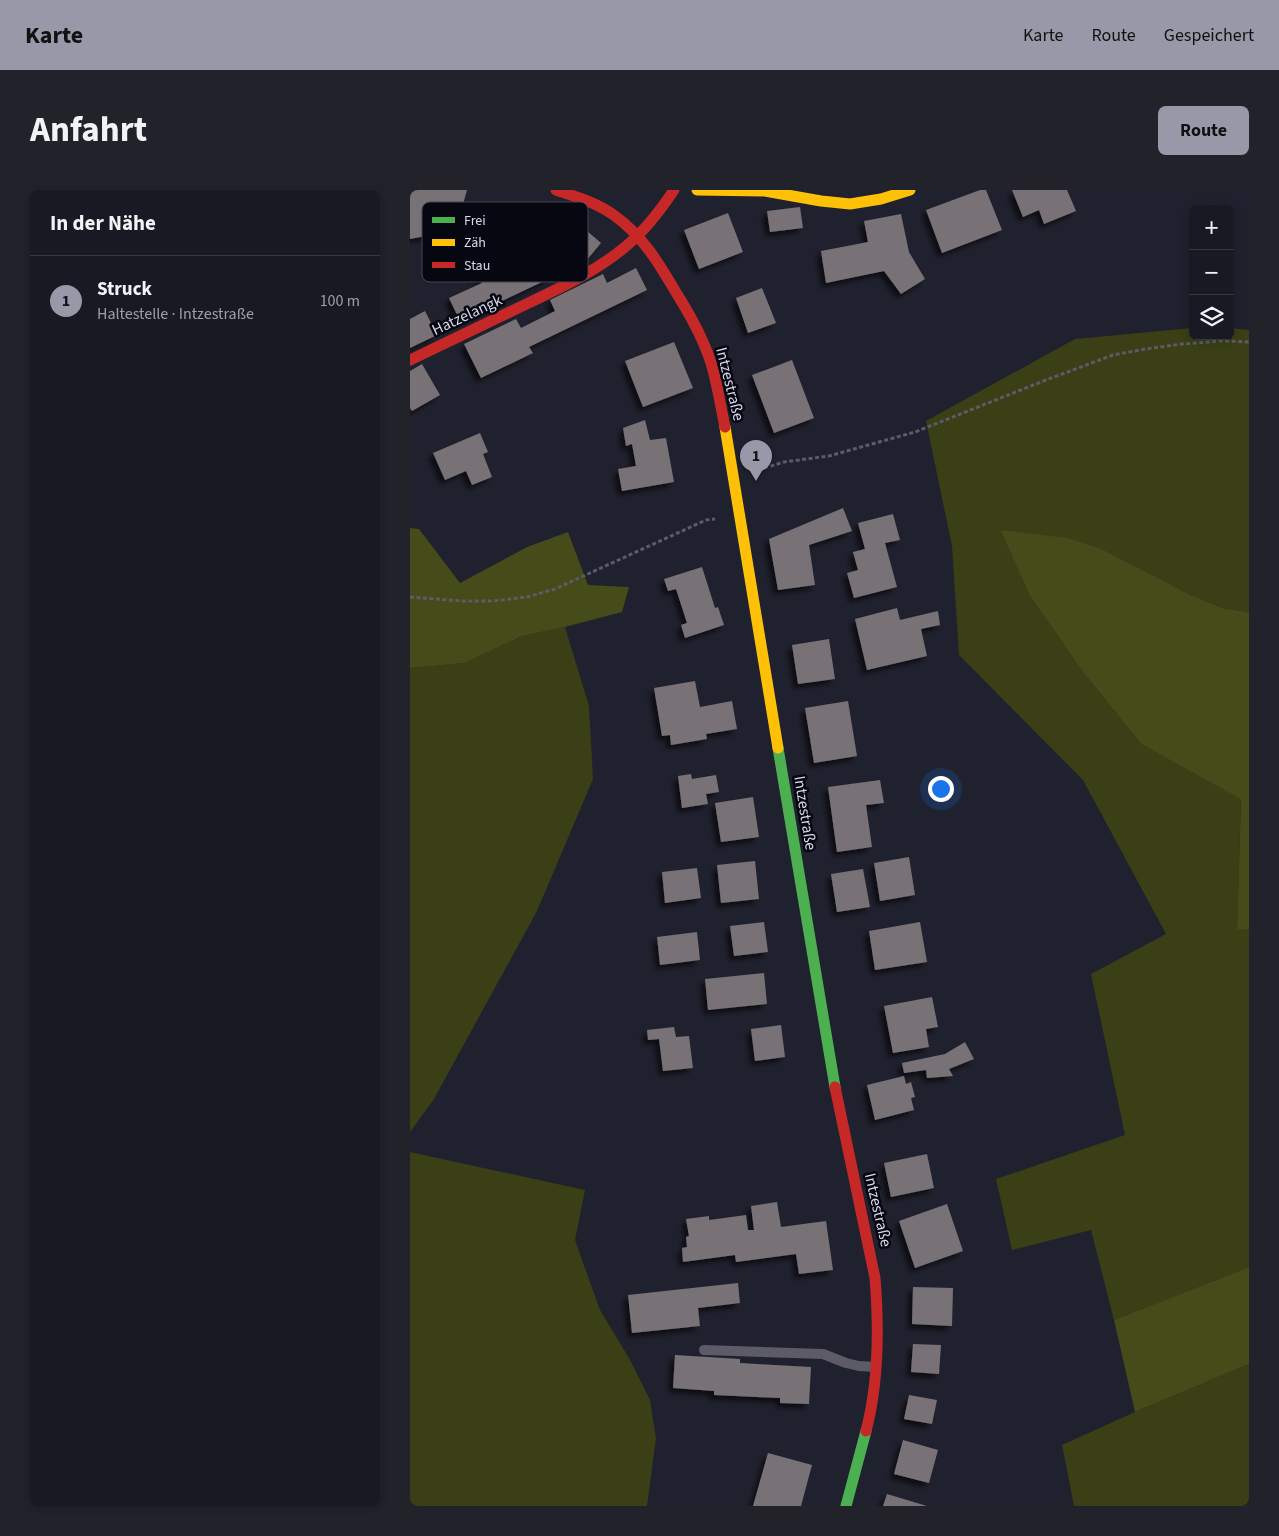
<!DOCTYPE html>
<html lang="de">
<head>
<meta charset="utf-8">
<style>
	:root { --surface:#181922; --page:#21222a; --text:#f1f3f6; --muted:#9fa0a5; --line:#363840; --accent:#9799a9 }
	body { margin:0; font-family:"Source Sans 3",sans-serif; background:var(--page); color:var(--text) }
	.controls { position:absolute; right:15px; top:15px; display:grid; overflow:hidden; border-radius:8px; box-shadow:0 2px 12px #0003 }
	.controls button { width:45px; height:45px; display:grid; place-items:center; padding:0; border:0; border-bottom:1px solid var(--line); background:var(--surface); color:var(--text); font:25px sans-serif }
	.you { position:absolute; left:530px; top:598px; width:18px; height:18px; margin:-12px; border:4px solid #fff; border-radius:50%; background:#1a73e8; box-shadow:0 0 0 8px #1a73e833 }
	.badge { display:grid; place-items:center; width:32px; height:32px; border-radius:50%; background:var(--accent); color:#111; font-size:16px; font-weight:700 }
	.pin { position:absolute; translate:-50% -41px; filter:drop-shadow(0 1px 2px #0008) }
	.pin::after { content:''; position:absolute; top:26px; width:18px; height:15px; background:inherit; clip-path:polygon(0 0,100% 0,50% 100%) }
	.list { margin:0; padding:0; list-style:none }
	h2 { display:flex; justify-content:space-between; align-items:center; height:65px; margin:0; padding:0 20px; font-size:21px }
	h2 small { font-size:16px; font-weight:400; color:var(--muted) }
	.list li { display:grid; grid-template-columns:32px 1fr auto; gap:15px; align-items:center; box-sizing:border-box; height:90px; padding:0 20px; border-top:1px solid var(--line) }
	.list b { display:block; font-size:19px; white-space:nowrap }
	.list p { margin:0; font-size:16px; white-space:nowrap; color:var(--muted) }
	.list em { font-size:16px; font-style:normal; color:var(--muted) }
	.icon { flex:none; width:28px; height:28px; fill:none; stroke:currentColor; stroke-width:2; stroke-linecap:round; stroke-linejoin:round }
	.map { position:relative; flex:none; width:839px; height:1316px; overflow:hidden; border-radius:8px }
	header { display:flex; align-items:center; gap:30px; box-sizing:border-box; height:70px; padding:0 25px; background:var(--accent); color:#111 }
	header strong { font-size:24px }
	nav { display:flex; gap:28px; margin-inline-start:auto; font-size:18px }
	.intro { display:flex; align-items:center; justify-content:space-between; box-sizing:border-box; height:120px; padding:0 30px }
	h1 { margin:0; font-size:35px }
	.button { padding:12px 22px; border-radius:8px; background:var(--accent); color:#111; font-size:18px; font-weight:700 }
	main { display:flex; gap:30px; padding:0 30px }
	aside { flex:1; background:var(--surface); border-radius:8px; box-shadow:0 2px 12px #0003 }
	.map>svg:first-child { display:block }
</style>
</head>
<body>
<header>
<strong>Karte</strong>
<nav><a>Karte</a><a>Route</a><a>Gespeichert</a></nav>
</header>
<div class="intro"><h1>Anfahrt</h1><a class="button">Route</a></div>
<main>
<aside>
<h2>In der Nähe<small></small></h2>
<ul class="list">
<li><span class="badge">1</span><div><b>Struck</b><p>Haltestelle · Intzestraße</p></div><em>100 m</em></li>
</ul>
</aside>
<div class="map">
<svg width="839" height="1316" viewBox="0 0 839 1316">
	<defs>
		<filter id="shadow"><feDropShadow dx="-4.5" dy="4.5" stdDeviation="2.5" flood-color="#0009"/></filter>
	</defs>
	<rect width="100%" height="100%" fill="#20212e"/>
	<path fill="#3a3f15" d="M783,138V146H820V138L839,140V422L812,418L779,404L694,360L590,340L620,406L673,482L731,554L831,608L827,739H839V1077L704,1130L681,1040L602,1060L586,989L715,945L681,784L756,744L673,590L549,465L542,356L516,231L665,149Z
		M155,437L179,516L183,589L127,721L24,909L0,942V478L55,473L112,446Z
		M0,962L175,1000L165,1050L190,1120L219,1168L240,1210L246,1248L237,1316H0Z
		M839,1174V1316H664L652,1255L725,1222Z"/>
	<path fill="#464b1a" d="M0,338L9,339L50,393L117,357L158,342L178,395L219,397L212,422L155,437L112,446L55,473L0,478Z
		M590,340L658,348L694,360L779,404L812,418L839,422V739L827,740L831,609L731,554L673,482L620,406Z
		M839,1077V1174L725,1222L704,1130Z"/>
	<path fill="#787175" filter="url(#shadow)" d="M0,0H57L43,50L21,45L0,49Z
		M570,0H576L592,40L532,63L516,20Z
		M602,0H657L666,21L634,34L629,20L613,27Z
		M101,14L130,19L123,58L141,48L144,50L162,28L191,53L171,77H164L161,74L155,81L50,131L39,108L72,93L68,85L62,88L54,71L84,57L93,59Z
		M390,17L393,38L360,42L357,21Z
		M318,23L333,62L289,79L274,40Z
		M491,24L499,62L515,89L491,104L474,81L416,93L411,61L458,52L454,31Z
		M226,78L237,100L119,157L123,163L71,188L54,154L106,129L111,138L145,121L140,110L193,84L197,93Z
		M352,98L366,133L338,143L326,108Z
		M15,121L27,145L0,158V129Z
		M264,152L283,198L233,217L215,171Z
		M382,170L404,228L364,243L342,185Z
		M12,174L30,205L2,221L0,218V181Z
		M235,230L240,250L256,248L264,292L212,301L208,279L226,276L222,254L216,256L213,238Z
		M70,243L78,262L73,264L82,287L62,295L56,281L35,290L23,263Z
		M433,318L442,341L399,355L405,395L368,400L359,349Z
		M483,324L490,350L475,353L487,397L444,408L437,383L448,380L443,362L455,359L448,333Z
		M292,377L305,418L308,417L314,435L275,448L271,435L277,433L266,399L258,401L254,389Z
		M487,418L490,430L528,421L530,435L511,439L517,466L457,480L445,429Z
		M419,449L425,489L388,494L382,455Z
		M285,491L290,517L322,511L327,539L296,544L297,549L261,555L260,545L252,546L244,498Z
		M438,511L447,566L404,573L395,518Z
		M281,584L282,589L306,585L309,602L296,604L298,614L272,618L268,586Z
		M470,590L474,613L456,615L462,657L427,662L418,597Z
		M343,607L349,647L311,652L305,613Z
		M499,667L505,705L470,711L464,673Z
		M345,671L349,709L311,713L307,675Z
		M287,678L291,708L255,713L252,682Z
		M453,679L460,717L427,722L421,684Z
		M354,732L358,762L324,766L320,736Z
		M510,732L517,772L465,780L459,741Z
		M287,742L290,770L250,775L247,747Z
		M354,783L357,814L298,820L295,789Z
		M522,807L528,837L516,839L519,857L483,863L474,816Z
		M371,835L375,867L345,871L341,839Z
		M264,837L266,847L279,846L283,878L253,881L249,849L238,850L237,840Z
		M555,852L564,869L539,879L543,886L517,888L516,880L494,883L492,873L535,864Z
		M494,886L496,894L501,892L505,907L501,908L504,920L465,930L457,895Z
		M517,964L524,998L481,1007L474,973Z
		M367,1012L371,1037L416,1031L423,1080L389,1084L386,1064L326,1072L325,1065L273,1072L272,1058L277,1057L276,1047L279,1046L276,1029L299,1026V1030L336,1025L338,1040H344L341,1016Z
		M537,1014L553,1061L505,1078L489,1031Z
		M328,1093L330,1113L288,1118L290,1136L222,1143L218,1105Z
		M503,1097L543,1098L542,1136L502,1134Z
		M503,1154L531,1155L529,1184L501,1182Z
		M265,1165L330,1169V1173L401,1177L399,1214L370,1213V1208L304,1205V1201L263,1198Z
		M499,1205L527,1210L522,1234L494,1229Z
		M493,1250L528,1260L519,1293L484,1284Z
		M358,1263L402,1275L391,1316H343Z
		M477,1304L517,1316H473Z"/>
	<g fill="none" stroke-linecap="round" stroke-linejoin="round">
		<path stroke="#5c5b67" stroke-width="3" stroke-dasharray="4 2.5" stroke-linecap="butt" d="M348,280L374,272L419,266L505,242L636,190L703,165L735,159L772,154L812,151L839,152
			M0,407L52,411H83L117,407L145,399L296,330L305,329"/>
		<path stroke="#5d5b68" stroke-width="10" d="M294,1160L413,1164L436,1173L449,1176L466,1177"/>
		<path stroke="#4caf50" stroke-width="11" d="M368,558L425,897
			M436,1316L456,1241"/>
		<path stroke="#ffc107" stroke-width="11" d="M287,0L355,1L411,11L440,14L471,9L500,0
			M315,237L368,558"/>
		<path stroke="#c62828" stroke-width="11" d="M146,0C167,7 188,13 205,26C233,46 250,75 267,104C282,128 296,153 303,180C308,199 311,218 315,237
			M0,170C35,153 71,136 106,119C143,101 183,84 215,57C235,41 250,21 264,0
			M425,897L465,1088C469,1138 469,1192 456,1241"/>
	</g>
	<g text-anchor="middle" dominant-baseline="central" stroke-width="5" stroke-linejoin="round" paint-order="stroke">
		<g font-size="16" fill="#d7d9eb" stroke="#070712">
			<text transform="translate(57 125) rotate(-25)">Hatzelangk</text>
			<text transform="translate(320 194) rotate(76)">Intzestraße</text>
			<text transform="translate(395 623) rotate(81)">Intzestraße</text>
			<text transform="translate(468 1020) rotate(77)">Intzestraße</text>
		</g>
	</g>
	<rect x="12" y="12" width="166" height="80" rx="8" fill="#070712" stroke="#454653" stroke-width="1"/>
	<rect x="22" y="27" width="23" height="6" fill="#4caf50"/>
	<rect x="22" y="49" width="23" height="7" fill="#ffc107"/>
	<rect x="22" y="72" width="23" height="6" fill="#c62828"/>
	<g font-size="14" fill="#d7d9eb">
		<text x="54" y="35">Frei</text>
		<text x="54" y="57">Zäh</text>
		<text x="54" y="80">Stau</text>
	</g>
</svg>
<div class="controls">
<button>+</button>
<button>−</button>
<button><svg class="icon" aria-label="layers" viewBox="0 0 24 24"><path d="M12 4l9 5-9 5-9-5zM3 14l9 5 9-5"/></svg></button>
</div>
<div class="you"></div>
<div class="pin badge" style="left:346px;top:291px">1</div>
</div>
</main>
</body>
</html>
